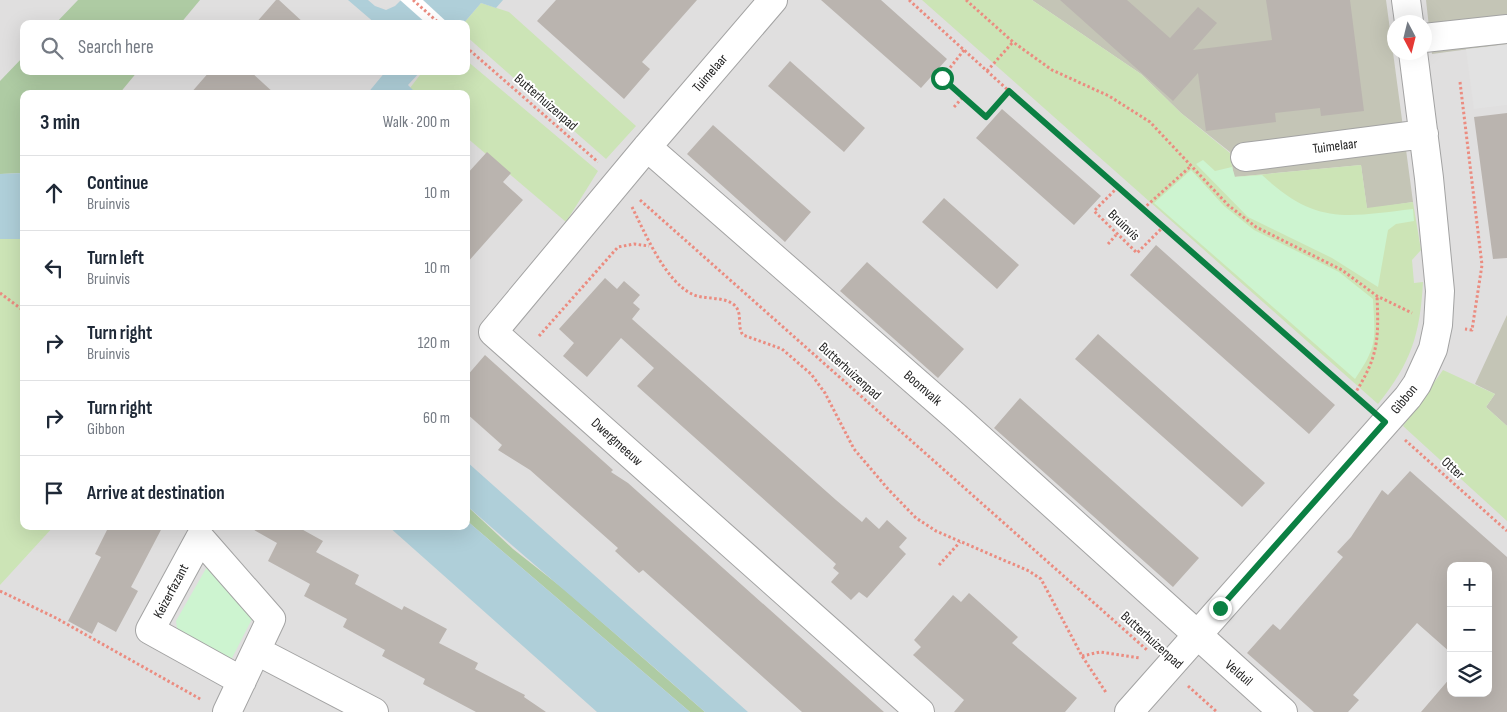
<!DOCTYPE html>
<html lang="en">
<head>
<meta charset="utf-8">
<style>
	:root { --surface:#fff; --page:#f6f6f7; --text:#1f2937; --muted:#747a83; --line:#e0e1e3 }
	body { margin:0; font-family:"Sofia Sans Condensed",sans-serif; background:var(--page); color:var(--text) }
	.controls { position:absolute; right:15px; bottom:15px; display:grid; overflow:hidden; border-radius:10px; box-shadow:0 5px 20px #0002 }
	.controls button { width:45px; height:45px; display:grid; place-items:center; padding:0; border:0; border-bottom:1px solid var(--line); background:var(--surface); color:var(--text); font:25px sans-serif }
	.compass { position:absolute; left:1387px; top:15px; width:45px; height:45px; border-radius:50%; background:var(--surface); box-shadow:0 5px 20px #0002; rotate:173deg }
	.stop { position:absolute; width:15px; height:15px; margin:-11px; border:4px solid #0b8043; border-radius:50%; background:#fff }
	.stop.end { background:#0b8043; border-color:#fff; box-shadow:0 1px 5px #0008 }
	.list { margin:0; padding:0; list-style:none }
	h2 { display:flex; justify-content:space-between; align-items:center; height:65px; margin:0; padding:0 20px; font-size:21px }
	h2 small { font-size:16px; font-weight:400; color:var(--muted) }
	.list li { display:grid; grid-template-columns:32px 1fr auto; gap:15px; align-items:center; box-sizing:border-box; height:75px; padding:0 20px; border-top:1px solid var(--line) }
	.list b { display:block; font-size:19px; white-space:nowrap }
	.list p { margin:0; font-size:16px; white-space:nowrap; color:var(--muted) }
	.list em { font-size:16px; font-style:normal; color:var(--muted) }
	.icon { flex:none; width:28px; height:28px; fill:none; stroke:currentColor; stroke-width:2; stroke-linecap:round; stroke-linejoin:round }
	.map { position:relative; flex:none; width:1507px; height:712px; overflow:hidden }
	.search { position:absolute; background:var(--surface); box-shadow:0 5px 20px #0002; left:20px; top:20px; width:450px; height:55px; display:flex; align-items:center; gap:12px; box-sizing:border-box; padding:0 18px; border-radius:10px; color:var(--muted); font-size:19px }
	.panel { position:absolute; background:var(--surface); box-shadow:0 5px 20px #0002; left:20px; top:90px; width:450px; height:440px; border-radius:10px }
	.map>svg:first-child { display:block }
</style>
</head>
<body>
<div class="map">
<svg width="1507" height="712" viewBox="0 0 1507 712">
	<rect width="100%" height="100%" fill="#f1eee9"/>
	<path fill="#e0dfdf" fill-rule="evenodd" d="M0,0H1507V712H0ZM1394,22H1424V52H1394ZM24,24H466V71H24ZM24,94H466V526H24ZM1451,566H1488V693H1451Z"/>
	<path fill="#c4c5b6" d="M1032,0H1386L1413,202L1367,209L1361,165L1234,177L1230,152L1181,113L1141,74Z
		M1426,0H1507V44L1432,54Z
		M1507,315V426L1486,407L1495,394L1475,384Z"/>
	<path fill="#cce4b6" d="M922,0H1032L1141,74L1181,113L1230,153L1234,177L1361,165L1367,208L1413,202L1421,250L1412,260L1414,283L1423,282C1420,335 1411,363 1378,404Z
		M481,3L509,12L636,126L606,159L466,36V24H463Z
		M466,60L598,171L566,222L466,137V94H417L410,88L423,71H466Z
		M0,239H24V526H54L0,585Z
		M1443,370L1495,394L1486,407L1507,426V521L1403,426Z"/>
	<path fill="#aecba3" d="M78,0H200L180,24H55Z
		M24,56V71H138L119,94H24V173L0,174V81Z
		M466,505L513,549L565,590L705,712H690L466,520Z"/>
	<path fill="#cdf4d0" d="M1203,160L1215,171L1232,167L1235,177L1262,175C1316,225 1345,217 1413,209L1414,221L1396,224L1388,230L1378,287L1332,258L1248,217L1196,164Z
		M1191,170L1224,206L1254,230L1339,272L1373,299C1375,340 1378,345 1355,379L1154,203Z
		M208,565L254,615L229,664L178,636L176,621Z"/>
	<path fill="#e2e2e2" d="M1507,45V105L1474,109L1466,49Z"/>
	<path fill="#afcfd9" d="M348,0H368L375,6L386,10L395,6L401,0H503L496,8L481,3L463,24H376Z
		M386,71H421L408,85L417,94H367Z
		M24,173V239H0V174Z
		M466,461L748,712H705C626,642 545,575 466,505Z
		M466,520L690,712H597L388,526H466Z"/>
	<path fill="#fff" d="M400,0H423L449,24H427Z"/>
	<path fill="#bab4af" d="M276,0H279L305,24H255Z
		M556,0H697L642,62L650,69L624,99L537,21Z
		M821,0H881L947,59L921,88Z
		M1060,0H1127L1170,38L1198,7L1217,23L1193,50L1272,40L1266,0H1350L1364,111L1321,116L1320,108L1275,113L1276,122L1206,131L1198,73L1173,101Z
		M790,61L865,128L844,152L768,86Z
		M210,71H250L275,94H190Z
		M1002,109L1101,196L1074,225L976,138Z
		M1507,113V258L1493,259L1474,117Z
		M713,125L811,212L785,242L687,154Z
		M487,152L511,173L503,182L523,200L466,264V175Z
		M944,198L1019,265L997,289L922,222Z
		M1156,245L1335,405L1309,434L1130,275Z
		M867,262L964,349L938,378L840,291Z
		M605,278L617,289L624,281L640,295L633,303L640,309L632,319L836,500L862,522L866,517L879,529L887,520L907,538L899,547L906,554L867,598L859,592L851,600L831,582L839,573L833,568L836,564L637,386L654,368L621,338L587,377L563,356L574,343L559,329Z
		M1098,334L1265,483L1242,507L1075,359Z
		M485,355L613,470L611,472L628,483L884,712H802L643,570L639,573L615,551L618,548L530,470L498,450L502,445L466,413V377Z
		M1020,398L1199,558L1173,587L994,428Z
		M1410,471L1507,557V712H1421L1451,677V693H1488V566H1451V653L1417,623L1353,695L1359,700L1348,712H1314L1247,653L1273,624L1280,630L1343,557L1337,552L1351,537L1382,490L1388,495Z
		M109,526H163L131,587L138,591L116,632L98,622L92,634L68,621L101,557L95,554Z
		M247,526H296L323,541L316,552L359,575L355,584L402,610L404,606L447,629L439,643L478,663L475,669L525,695L524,697L546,712H476L423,684L425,679L382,656L385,650L343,627L347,619L304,596L310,584L268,561L277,543Z
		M969,593L1018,637L1012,643L1077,698L1065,712H954L964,700L913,655L921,647L914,640L953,595L961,602Z"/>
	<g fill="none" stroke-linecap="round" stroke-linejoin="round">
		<defs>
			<path id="minor" d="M773,0L647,147L493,332L920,712
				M1406,0L1409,22
				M1424,38L1507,29
				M647,147L955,416L1283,712
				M1245,157L1424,134
				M257,651L374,712
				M227,712L271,619L200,538L150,630L242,681
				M1129,712L1408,397L1417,384L1433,349L1438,325L1440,291L1429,178L1413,52"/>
		</defs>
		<use href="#minor" stroke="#a3a3a3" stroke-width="30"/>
		<path stroke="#eb8c80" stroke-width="3" stroke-dasharray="2.5 2.5" stroke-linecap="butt" d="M413,0L440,24
			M909,0L1009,91L1364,404
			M966,0L1013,42L1052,70L1109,96L1150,122L1228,205L1256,227L1342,270L1377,296L1412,313
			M466,47L598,162
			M964,50L942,78L986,117L1009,91
			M987,71L1013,42
			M1460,82L1482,265L1472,330L1465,329
			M954,107L963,97
			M1118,187L1094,211L1137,253L1163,227
			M640,200L1147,650
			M632,207C645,233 665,281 692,294C704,300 722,296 733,304C744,312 736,326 743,335L782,349L811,374L825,393L854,449L888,489L916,518L936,531L1029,571L1041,579L1082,656L1107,694
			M1143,209L1191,166
			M1108,244L1116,235
			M0,293L24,311
			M539,336L618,247L634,244L649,246
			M1354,395C1378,357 1379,341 1377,296
			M1405,440L1507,531
			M939,565L960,542
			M0,591L56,618L202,700
			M1082,656L1100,652L1140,658
			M1188,686L1217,712"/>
		<use href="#minor" stroke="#fff" stroke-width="28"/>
	</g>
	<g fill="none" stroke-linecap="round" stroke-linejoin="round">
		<path stroke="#0b8043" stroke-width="6" d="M942,78L986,117L1009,91L1385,422L1220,608"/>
	</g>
	<g text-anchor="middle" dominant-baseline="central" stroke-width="4" stroke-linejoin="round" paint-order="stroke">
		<g font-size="14" fill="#222" stroke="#fff">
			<text transform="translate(710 73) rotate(-49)">Tuimelaar</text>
			<text transform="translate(546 102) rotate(41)">Butterhuizenpad</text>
			<text transform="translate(1335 146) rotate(-7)">Tuimelaar</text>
			<text transform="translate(1124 225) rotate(44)">Bruinvis</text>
			<text transform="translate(850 371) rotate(42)">Butterhuizenpad</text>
			<text transform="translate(923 388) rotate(41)">Boomvalk</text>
			<text transform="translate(1404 399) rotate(-51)">Gibbon</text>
			<text transform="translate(617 442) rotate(42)">Dwergmeeuw</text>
			<text transform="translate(1453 468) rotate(42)">Otter</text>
			<text transform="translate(171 591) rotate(-62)">Keizerfazant</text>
			<text transform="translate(1152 640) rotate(42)">Butterhuizenpad</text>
			<text transform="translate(1239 673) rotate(41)">Velduil</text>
		</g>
	</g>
</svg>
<div class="controls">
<button>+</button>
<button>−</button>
<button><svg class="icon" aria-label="layers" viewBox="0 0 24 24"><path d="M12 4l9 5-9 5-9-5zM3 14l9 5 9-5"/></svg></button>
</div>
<svg class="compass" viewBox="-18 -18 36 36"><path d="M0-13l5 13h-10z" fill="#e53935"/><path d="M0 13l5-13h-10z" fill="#747a83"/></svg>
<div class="stop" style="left:942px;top:78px"></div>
<div class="stop end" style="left:1220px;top:608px"></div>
<div class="search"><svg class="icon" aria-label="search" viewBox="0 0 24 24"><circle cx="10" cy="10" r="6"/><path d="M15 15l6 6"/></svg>Search here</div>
<section class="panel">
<h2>3 min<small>Walk · 200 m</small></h2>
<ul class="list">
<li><svg class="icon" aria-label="ahead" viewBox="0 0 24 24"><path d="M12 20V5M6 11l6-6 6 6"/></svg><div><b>Continue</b><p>Bruinvis</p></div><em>10 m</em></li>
<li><svg class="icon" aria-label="left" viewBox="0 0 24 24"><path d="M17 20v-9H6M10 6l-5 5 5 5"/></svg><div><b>Turn left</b><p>Bruinvis</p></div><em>10 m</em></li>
<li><svg class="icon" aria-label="right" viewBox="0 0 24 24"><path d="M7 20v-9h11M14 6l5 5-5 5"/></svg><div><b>Turn right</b><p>Bruinvis</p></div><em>120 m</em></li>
<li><svg class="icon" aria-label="right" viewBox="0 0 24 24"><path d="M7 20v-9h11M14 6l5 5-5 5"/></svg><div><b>Turn right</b><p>Gibbon</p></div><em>60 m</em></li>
<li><svg class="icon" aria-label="arrive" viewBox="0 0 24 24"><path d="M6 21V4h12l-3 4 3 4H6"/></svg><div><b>Arrive at destination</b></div></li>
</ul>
</section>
</div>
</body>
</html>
